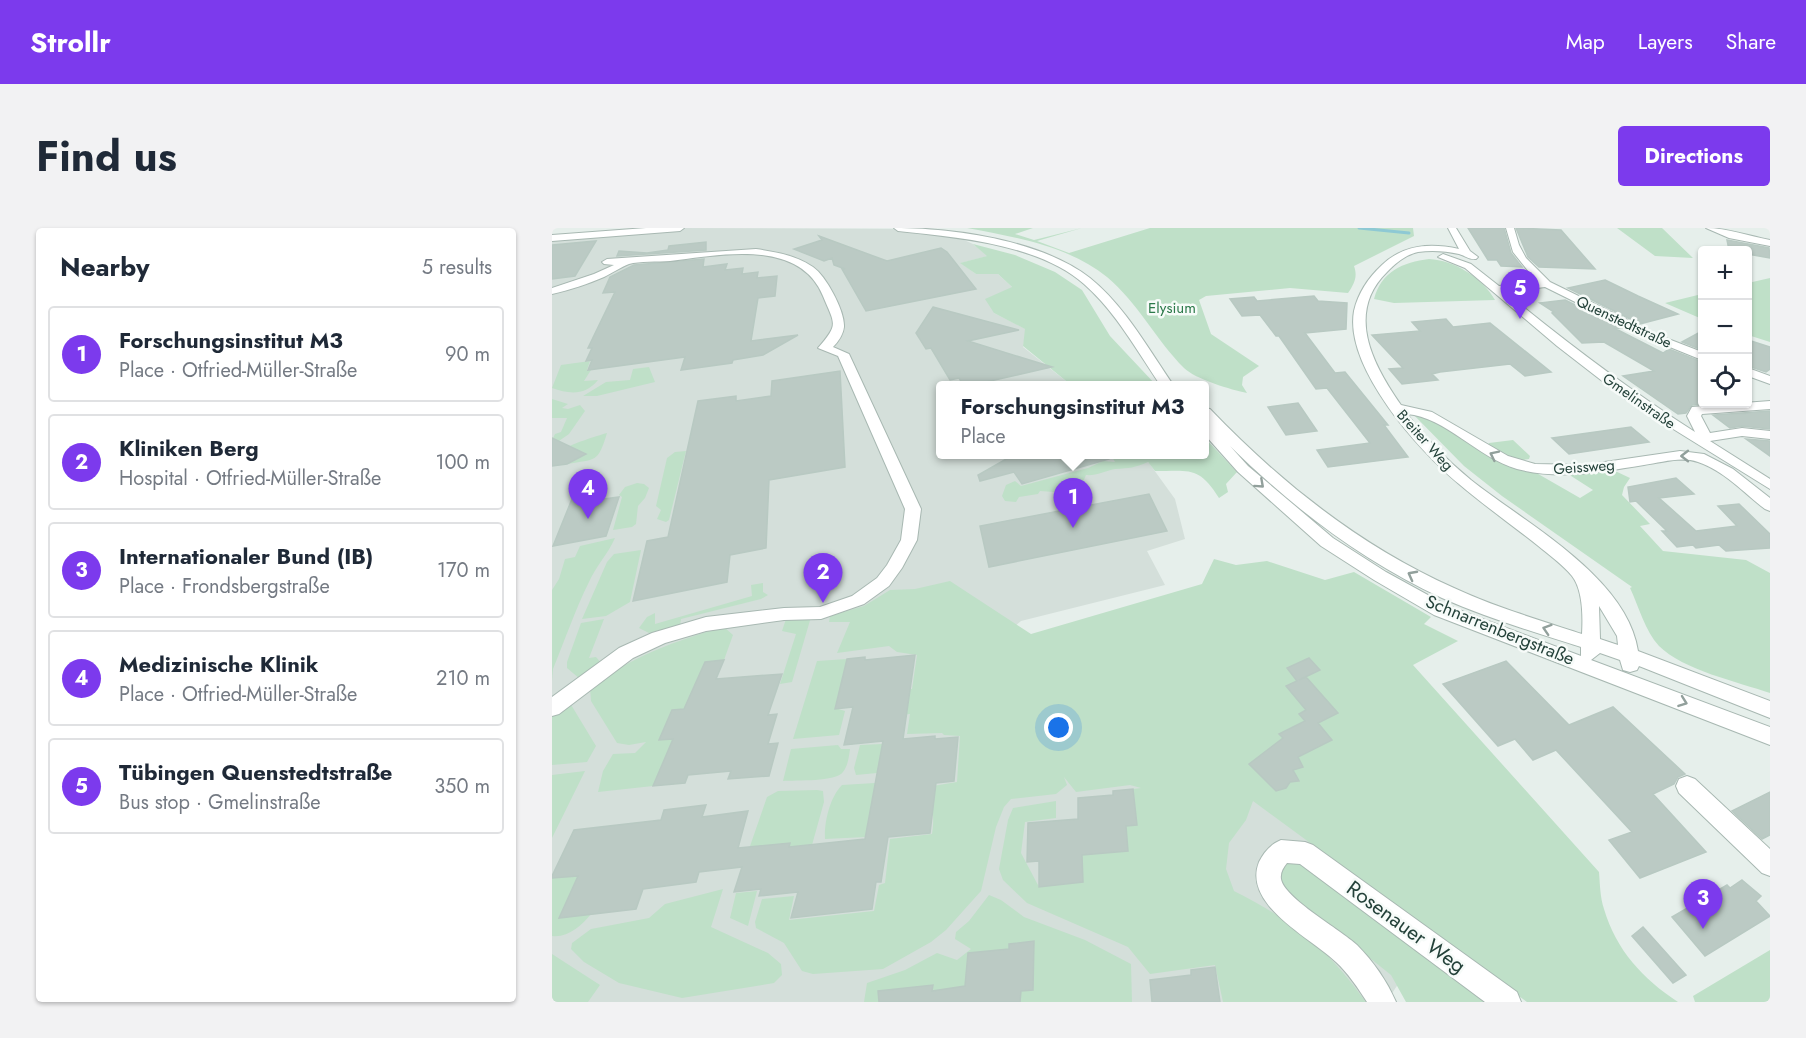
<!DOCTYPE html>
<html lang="en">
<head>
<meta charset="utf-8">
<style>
	:root { --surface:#fff; --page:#f2f2f3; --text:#1f2937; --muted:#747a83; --line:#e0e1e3; --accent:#7c3aed }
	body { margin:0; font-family:Jost,sans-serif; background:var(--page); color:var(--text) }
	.controls { position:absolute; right:18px; top:18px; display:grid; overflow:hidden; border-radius:6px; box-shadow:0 2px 4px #0004 }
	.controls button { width:54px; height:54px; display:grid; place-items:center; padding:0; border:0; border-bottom:2px solid var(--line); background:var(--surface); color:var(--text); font:30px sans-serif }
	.you { position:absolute; left:507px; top:500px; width:21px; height:21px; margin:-15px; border:4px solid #fff; border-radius:50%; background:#1a73e8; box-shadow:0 0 0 9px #1a73e833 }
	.badge { display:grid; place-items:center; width:39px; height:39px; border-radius:50%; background:var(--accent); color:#fff; font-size:20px; font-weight:700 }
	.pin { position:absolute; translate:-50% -50px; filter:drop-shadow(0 2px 3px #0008) }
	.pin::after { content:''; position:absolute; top:32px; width:21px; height:18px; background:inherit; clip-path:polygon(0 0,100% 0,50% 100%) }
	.popup { position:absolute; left:384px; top:153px; width:273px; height:78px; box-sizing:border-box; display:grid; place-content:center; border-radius:6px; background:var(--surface); filter:drop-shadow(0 2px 4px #0005); font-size:20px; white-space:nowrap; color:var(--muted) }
	.popup b { font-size:22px; color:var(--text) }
	.popup::after { content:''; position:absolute; left:50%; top:100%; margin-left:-12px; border:12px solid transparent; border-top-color:var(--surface) }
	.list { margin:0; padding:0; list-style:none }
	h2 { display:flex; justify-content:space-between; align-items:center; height:78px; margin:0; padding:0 24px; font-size:26px }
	h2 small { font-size:20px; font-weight:400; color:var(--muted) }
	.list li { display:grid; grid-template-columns:39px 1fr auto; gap:18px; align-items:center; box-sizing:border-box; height:96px; margin:0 12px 12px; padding:0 12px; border:2px solid var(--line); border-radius:6px }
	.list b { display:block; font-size:22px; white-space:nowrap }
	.list p { margin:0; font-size:20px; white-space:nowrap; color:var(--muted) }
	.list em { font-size:20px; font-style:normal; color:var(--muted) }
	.icon { flex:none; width:33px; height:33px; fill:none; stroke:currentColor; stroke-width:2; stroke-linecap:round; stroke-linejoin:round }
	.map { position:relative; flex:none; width:1218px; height:774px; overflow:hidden; border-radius:6px }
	header { display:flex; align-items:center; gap:36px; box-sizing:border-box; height:84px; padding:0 30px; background:var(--accent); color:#fff }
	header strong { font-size:28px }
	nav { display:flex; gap:33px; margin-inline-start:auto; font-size:21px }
	.intro { display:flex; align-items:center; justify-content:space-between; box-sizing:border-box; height:144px; padding:0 36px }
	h1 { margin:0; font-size:42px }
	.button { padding:15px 27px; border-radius:6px; background:var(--accent); color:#fff; font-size:21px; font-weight:700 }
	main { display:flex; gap:36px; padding:0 36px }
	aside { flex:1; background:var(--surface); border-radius:6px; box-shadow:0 2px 4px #0004 }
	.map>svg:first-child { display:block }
</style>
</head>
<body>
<header>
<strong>Strollr</strong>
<nav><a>Map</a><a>Layers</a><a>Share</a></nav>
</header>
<div class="intro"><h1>Find us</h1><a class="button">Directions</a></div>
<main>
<aside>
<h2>Nearby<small>5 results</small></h2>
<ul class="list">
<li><span class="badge">1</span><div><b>Forschungsinstitut M3</b><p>Place · Otfried-Müller-Straße</p></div><em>90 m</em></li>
<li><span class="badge">2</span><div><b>Kliniken Berg</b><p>Hospital · Otfried-Müller-Straße</p></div><em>100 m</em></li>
<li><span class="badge">3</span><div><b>Internationaler Bund (IB)</b><p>Place · Frondsbergstraße</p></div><em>170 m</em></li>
<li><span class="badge">4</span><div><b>Medizinische Klinik</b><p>Place · Otfried-Müller-Straße</p></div><em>210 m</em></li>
<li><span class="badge">5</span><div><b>Tübingen Quenstedtstraße</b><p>Bus stop · Gmelinstraße</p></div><em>350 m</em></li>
</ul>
</aside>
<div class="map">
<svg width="1218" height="774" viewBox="0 0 1218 774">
	<rect width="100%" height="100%" fill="#e6efeb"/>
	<path fill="#d4dfda" d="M128,0L355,1L398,6L421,16L436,28L409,35L424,46H446L461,60L442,85L474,101L471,119L519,157L389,158V226L584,227L597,235L623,271L633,311L595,323L613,357L469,393L389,461L665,504L757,409L849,752L834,774H0V10Z"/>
	<path fill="#bfe0c8" d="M415,0H481L463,6L482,12L530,0L485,13L517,25L598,0H861L862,8L802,38C806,49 802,56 796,65L738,60L654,68L647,72L659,106L707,138L691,149L690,157L695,165C680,162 643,151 632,140C604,112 586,75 555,49C517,18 462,9 415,0Z
		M1065,0H1110L1141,30L1103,28Z
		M421,16L463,27L503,44L530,62L558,108L604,157H519L471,118L473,101L442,85L433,71L460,59L446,46H424L408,35L435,28Z
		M877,31C902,32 931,50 943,72L842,75L822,71C829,44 851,34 877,31Z
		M1218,50V114L1196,107V55Z
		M1150,66V91L1113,75Z
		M38,133L35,142H39L32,153L46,152C33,168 17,166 0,160L9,137Z
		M97,139L103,154L45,168H31L54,154L78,152L81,141Z
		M0,171L16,176L10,180L16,181L28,177L33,183L17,206L4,215L0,212L3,206L9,204L15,190H0Z
		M856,181L885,194L920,218L981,243L1028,270L1041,262L1016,246L1061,242L1078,250L1072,259L1070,267L1098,296L1088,298L1111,323L1194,332L1218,345V465C1186,454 1131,442 1107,418C1093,403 1087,379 1078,360L1080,359L950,268L912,238Z
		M55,205C46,235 44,231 15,236L27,230V223L11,222C18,216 45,208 55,205Z
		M653,210L685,244L674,256L676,264L667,270C647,238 638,243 603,243L596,234C582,240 578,240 563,241C553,243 544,248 534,247L531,254L502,264L488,263L486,266L467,269L464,274L453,273L450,268L454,257L463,253L469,258L536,240L551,233L563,234L559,227L653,226Z
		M961,212L978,228L977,231L962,233L936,217L937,215Z
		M134,223L117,292L114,294L105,291L109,282L104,278L115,230L123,224Z
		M85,255L92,256L97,260L93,270L86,278L84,296L80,299L61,302L70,269L67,267L73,259Z
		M63,310C56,326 44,338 37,354C23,382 13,412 1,441L0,453V362L7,351L13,331L23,329L28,318Z
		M89,322L78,374L54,388L30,391L55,334L62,326Z
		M662,331L684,337L715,333L773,352L802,344L879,389L872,396L906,413L861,437L1047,644C1048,656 1048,669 1052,681C1064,722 1091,751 1126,774H975L701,573L694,592L677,615L674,641L682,663C742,693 775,720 814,774H671L663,737L598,746L576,719L475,675L451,652L447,641L456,592L461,580L504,573V590L473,594L469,625L487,659L531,654L530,627L576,622L574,598L585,596L581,561L589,560L578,557L524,564L512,549L515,557L504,566L459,571L452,579L444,599L429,663L394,702L379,714L331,741L261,746L250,743L232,715L204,700L203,694L210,671L242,668L237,692L322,683L327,657L333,655L338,611L380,606C383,589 379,576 381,558L405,554L408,508L392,507L390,505L355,506L358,486L348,487L352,461H360L365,427L345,424L337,418L285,425L298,394H277L278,388L312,378L338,362L363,361L398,353L479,406L650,356Z
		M211,355V364L216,367L209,371L129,391L128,398L97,405L87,400L95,389L103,385V396L200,368L199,357Z
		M259,389L240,454L228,456L244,406L230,403L234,391Z
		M52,391L37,430L44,429L50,436L28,451L15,440V434L29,395Z
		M172,399L181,407L172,432L153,434L145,453L152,479L120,482L107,512L121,511L101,558L46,564L51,543L61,526L83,525L94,514L77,517L65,515L39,473L38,460C78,429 125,412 172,399Z
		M295,431L283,480L293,483L287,507L241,511L265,433Z
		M18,475L44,518L35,534L0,537V488Z
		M331,516L325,545L304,547L302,540L308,517Z
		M286,517L289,521H298C297,528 296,538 291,544C284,554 244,552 231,553L239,521Z
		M33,543L0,610V547Z
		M323,555L314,609L273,611C272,594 278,569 290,557Z
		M265,562L271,563L272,574L260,617L237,619L238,615L197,621L215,569L226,563Z
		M739,633H749L940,774H854L839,747L743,670L729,656L726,642Z
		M26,648L7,690L39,686C29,698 16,710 0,708V650Z
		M171,661L159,699L216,725L229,736L230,747L222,755L130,770L67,755L32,734L19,721L20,715L39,701L97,690L113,676Z
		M205,663L196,698L178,690L184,665Z
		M437,667L449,672L472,689L533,712L579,736L580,774H312L315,755L353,742L385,725L405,732L419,721L403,711L404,704L417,693Z
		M1218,722V774H1143L1141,768Z
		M0,726L48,757L36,774H0Z"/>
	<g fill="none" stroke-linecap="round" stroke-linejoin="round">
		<path stroke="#8ec9d4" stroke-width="3" d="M807,0L857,5"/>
	</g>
	<path fill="#bbcac4" stroke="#b8c9c2" stroke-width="1.5" d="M916,0H952L959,25L970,39L949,38L945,32H936Z
		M964,0L1009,2L1043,41L987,39L976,29Z
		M267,8L335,33L389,20L395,24L424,61L314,83L290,41H293L282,37L280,30L272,33L242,21L270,12Z
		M1175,12L1217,20L1218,30L1196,26V22H1177Z
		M44,13L23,48L0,51V17Z
		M154,14V22L65,28L67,23L95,25L116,22L117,18Z
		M152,31L151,39L175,36L173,42L191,40L190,46L206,44L205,50L225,48L223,68L206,70L199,113L246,107L211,127L181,132L180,135L129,142L133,129L36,142L40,132L34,133L40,120H36L63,64L51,65L58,49L82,37Z
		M1053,52L1086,68L1126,86L1088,96L1016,60Z
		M762,68L766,73L795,75L794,101L753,105L783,145L793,144L836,197H832L856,229L776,239L765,222L818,215L775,160L764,161L727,108H724L708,87L690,88L678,71L702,69L705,73Z
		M1013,72L1070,100L1064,101L1111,125L1117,121L1150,134V176H1156L1140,177L1134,185L1126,186L1071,148L1102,143L1052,114L1030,115L1000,85L1002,84L988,75Z
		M381,79L467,102L416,113L500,139L416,158H412L407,150L398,152L379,120L374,121L364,105Z
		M894,91L901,99L938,95L999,144L973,148L958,136L888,144L880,146L886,152L850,156L837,141L851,140L820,107L868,103L860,94Z
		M1150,103V122L1130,114Z
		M1196,112L1218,119V141L1214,144L1196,138Z
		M288,143L293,239L217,252L214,320L178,327L175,354L81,373L95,313L116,309L146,173L184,168V173L219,168L220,153Z
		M746,175L765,203L734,207L716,179Z
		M1218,183V201L1190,198L1178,200L1161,187Z
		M1079,199L1097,214L1017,226L1000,210Z
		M0,210L34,226L15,236L0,238Z
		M1194,211L1218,213V228Z
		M463,226H556L557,231L470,256L462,244L428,253L426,247Z
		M1124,250L1142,266L1107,270L1144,303L1185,298L1166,278L1187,276L1218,306V320L1174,323L1167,317L1144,320L1141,317L1125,319L1110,303H1115L1084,273L1078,274L1076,259Z
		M48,262L45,272L67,269L54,308L1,318L22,266Z
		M597,266L615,303L437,339L428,298Z
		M363,427L351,511L383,508V511L406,509L402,553L384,555L378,605L336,609L329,654H324L320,681L239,690L246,664L207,668L209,661L182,664L190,639L147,644L144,654L91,661L84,681L7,690L26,648L0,650V648L22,602L109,592L112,582L154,577L150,589L196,583L186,620L238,615L237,619L313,611L331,513L292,517L301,479L283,481L295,431L313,429V432Z
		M757,430L768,442L747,452L754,449L786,485L766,495L780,512L746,529L751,539L741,542L747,553L738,554L734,560L724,563L697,536L731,510L727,506L753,493L747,486L754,482L734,458L745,453L735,440Z
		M172,432L164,451L230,446L216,487L225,486L216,516L226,515L217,548L176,551L179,543L136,547L133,555L101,558L121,511L107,512L120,482L132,481L153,434Z
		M954,433L1017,497L1061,479L1133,546L1126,549L1122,556L1101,566L1154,624L1088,650L1057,612L1080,604L1004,522L981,532L963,511L946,518L891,456Z
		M581,561L585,597L574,598L576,623L530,627L531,654L487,659V633L475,634L476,595L526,591V570L561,567V563Z
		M1218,564V607L1210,611L1180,583Z
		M1190,652L1209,668L1204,673L1218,688L1153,728L1120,689L1175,657L1178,660Z
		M1091,699L1134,747L1121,755L1080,708Z
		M482,713L481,762L469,763L468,774H327L326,763L381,757L380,763L413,758L416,725L457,721V716Z
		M663,739L668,774H600L598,752L639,747V742Z"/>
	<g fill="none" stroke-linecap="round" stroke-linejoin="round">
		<defs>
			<path id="minor" d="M94,0H132L128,3L0,13V7Z
				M342,0C402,0 489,12 538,50C573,78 597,122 622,158H609C585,123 564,84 532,56C487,16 404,9 346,3Z
				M896,0H904L918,23L926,29L924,31C917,32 914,28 907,26C894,23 879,22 866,24C853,27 844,35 835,44C793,85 821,137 849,177L880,184L956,228L983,236L1032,237L1128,223L1152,226L1181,241L1218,270V283L1213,281C1192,265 1171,242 1146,234C1129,228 1108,235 1092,237C1049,244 1007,252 965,241C926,230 893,189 855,186C873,210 895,232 919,252C973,295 1075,349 1086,423L1218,473V490L1087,438L1085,442L1078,444L1071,442L1068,432L1048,425L1039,432L1218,499V517L882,387L822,352L769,318L686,244L653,207V195L657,196L653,192V180L658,181C729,255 808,318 902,360C943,379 987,392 1030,406C1031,389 1031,362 1020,348C1012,338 1000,329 990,321C963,299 934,279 907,256C867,223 792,139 802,83C806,65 817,49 830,37C852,16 879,15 907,21ZM678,218C741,280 810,333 890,370C935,390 982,404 1029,419V428L894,377L834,344L781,310L696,238ZM1047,378L1065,408L1066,417L1048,411Z
				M954,0H962L967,17L974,30L998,54L1106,107L1150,124V132L1098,111L993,59L953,64C1014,114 1076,161 1143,204L1135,188L1140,179L1218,173V181L1150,186L1149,188L1158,205L1190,200L1218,203V211L1190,208L1158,213L1218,251V261L1076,173L1005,118L913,40L886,29L891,26L919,36L947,58L985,54L961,24Z
				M1154,0C1175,0 1197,8 1218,12V18L1177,10Z
				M204,21C224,24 243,27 261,39C274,48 293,83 292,99C291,107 286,114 281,119L297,126L369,281L365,312L350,340L337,358L312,376L269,391L232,392L154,403L113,415L81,430L7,486L0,488V469L67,420L100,405L154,389L232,380L268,379L300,368L325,350L335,337L349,312L353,281L286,128L266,120C287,96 283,97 271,68C247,10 167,27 118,33C106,34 87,33 77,36C69,39 60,45 52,49C36,56 17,62 0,66V60L42,46L62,37L52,36L50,34L55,31Z
				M1196,140L1218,148V156L1196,148Z
				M1135,548L1143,551L1218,621V648L1210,645L1127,565L1124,558L1127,551Z
				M729,612L753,614L761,617L965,764L969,774H933L748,636L735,635C731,640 728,645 729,651C732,670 789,702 805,717C821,733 835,753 844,774H815C806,760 796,745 784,734C759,710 690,677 707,634C712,624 719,616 729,612Z"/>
		</defs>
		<use href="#minor" stroke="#a8b8b2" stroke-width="2"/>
		<use href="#minor" fill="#fff" fill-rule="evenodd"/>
	</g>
	<defs><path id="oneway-chevron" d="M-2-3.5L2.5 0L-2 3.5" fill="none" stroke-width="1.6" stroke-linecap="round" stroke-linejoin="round" transform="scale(1.5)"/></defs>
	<g stroke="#92a09c">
		<use href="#oneway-chevron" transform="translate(942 227) rotate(-154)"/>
		<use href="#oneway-chevron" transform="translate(1133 228) rotate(-180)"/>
		<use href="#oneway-chevron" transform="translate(708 256) rotate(42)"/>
		<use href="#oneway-chevron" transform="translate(860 347) rotate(-152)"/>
		<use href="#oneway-chevron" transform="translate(995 401) rotate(-162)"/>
		<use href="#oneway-chevron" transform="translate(1131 474) rotate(20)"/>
	</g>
	<g text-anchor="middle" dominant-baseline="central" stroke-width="5" stroke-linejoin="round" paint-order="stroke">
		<g font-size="15" fill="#2d7a4b" stroke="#f7fbf9">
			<text x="620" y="80">Elysium</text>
		</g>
		<g font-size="15" fill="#24423a" stroke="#f7fbf9">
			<text transform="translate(1072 94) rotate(25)">Quenstedtstraße</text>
			<text transform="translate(1087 173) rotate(35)">Gmelinstraße</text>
			<text transform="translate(873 212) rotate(48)">Breiter Weg</text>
			<text transform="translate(1032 239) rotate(-4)">Geissweg</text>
		</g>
		<g font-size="18" fill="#24423a" stroke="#f7fbf9">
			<text transform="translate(948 402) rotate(22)">Schnarrenbergstraße</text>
		</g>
		<g font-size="21" fill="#24423a" stroke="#f7fbf9">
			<text transform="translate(854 699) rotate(36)">Rosenauer Weg</text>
		</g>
	</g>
</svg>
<div class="controls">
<button>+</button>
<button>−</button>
<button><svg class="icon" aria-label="locate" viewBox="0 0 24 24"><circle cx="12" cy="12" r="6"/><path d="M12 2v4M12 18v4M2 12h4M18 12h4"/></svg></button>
</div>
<div class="you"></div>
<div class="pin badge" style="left:521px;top:300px">1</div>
<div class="popup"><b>Forschungsinstitut M3</b>Place</div>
<div class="pin badge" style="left:271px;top:375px">2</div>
<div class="pin badge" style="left:1151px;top:701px">3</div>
<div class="pin badge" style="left:36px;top:291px">4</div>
<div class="pin badge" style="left:968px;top:91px">5</div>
</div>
</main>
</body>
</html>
